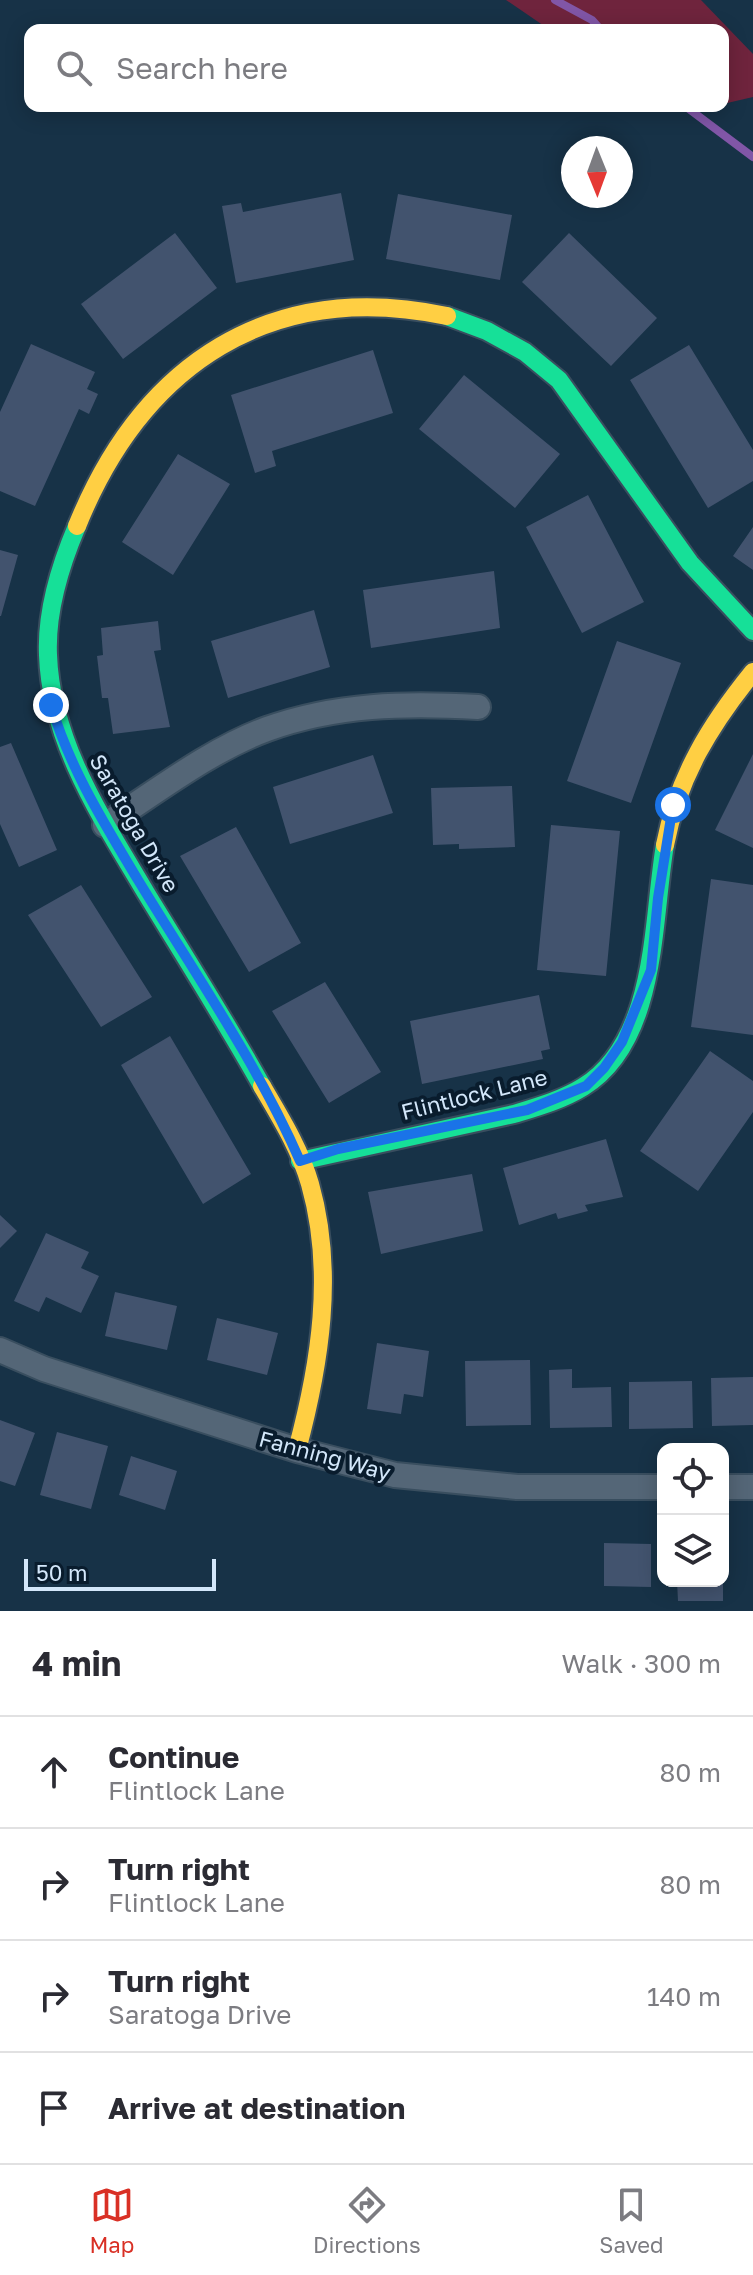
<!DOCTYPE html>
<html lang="en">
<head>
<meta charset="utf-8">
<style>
	:root { --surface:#fff; --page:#f7f7f7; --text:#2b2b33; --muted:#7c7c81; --line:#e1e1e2; --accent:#d93025 }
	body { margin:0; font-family:"Golos Text",sans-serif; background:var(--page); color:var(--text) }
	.controls { position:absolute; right:24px; bottom:24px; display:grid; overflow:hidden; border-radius:16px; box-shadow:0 4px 20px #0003 }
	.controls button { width:72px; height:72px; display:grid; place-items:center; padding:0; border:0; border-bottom:2px solid var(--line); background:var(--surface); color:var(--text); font:40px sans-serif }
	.compass { position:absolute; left:561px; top:136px; width:72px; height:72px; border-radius:50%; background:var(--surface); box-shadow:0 4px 20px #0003; rotate:179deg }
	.scale { position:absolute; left:24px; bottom:20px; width:192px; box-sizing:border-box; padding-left:8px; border:4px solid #d3e7fa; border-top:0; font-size:22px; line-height:28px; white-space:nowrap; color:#d3e7fa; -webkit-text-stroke:6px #091c2d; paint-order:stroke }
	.stop { position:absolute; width:24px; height:24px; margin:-18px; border:6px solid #1a73e8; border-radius:50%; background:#fff }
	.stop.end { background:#1a73e8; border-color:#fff; box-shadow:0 2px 8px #0008 }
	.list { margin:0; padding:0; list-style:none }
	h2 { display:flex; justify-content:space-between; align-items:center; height:104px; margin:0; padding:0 32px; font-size:34px }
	h2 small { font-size:26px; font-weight:400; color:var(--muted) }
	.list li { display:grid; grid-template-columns:52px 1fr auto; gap:24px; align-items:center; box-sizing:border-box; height:112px; padding:0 32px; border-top:2px solid var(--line) }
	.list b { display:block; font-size:30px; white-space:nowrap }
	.list p { margin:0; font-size:26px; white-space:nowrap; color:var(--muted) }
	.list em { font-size:26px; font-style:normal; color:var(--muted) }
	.icon { flex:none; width:44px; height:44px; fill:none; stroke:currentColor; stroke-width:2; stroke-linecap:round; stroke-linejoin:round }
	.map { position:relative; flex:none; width:753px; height:1611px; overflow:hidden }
	.search { position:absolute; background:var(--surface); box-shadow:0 4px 20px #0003; left:24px; right:24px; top:24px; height:88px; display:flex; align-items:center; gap:20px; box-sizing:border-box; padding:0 28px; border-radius:16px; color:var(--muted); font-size:30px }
	.sheet { height:552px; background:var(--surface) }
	nav { display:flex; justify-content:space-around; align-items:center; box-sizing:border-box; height:112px; border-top:2px solid var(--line); background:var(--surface); font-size:22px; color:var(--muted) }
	nav a { display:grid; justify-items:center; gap:4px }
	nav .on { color:var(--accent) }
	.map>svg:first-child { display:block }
</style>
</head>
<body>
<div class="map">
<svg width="753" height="1611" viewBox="0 0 753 1611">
	<rect width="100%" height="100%" fill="#173247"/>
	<path fill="#6f243d" d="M506,0H701L753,54V97L723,104V30H550Z"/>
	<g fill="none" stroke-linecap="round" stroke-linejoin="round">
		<path stroke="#8156a7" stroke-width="8" d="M555,0L592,20L601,30
			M685,106L753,157"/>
	</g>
	<path fill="#42536e" d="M341,193L354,260L236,283L222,206L241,203L243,212Z
		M398,194L512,215L500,280L386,259Z
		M175,233L217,288L123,359L81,304Z
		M569,233L657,318L611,366L522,282Z
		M31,344L95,372L87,389L98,394L89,414L79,409L35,506L0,491V412Z
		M689,345L753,450V481L708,508L630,380Z
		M373,350L393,413L272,451L276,466L255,473L231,395Z
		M464,375L560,454L515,508L419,429Z
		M178,454L230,484L173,575L122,542Z
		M588,495L644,602L582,633L526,527Z
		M753,527V570L733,556Z
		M0,550L18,555L1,616H0Z
		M494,571L500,628L371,648L363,590Z
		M314,610L330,667L228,698L211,641Z
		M158,621L161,650L154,651L170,727L113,734L108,698H102L97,656L103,655L101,628Z
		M617,641L681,663L631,803L567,781Z
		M11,743L57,850L19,867L0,824V747Z
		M753,754V848L715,830Z
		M373,755L393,813L290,844L273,787Z
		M512,786L515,847L459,849V844L433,845L431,788Z
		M551,825L620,831L606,976L537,970Z
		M236,827L301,943L249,972L180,856Z
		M711,879L753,885V1035L691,1027Z
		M81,885L152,997L101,1027L28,915Z
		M325,982L381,1072L329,1103L272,1011Z
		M539,995L550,1049L541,1051L543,1059L422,1084L410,1021Z
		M170,1036L251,1174L203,1204L121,1065Z
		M710,1051L753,1081V1112L698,1191L640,1151Z
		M606,1139L623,1197L585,1205L588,1211L558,1219L556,1213L519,1225L503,1168Z
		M472,1174L483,1231L381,1254L368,1192Z
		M0,1215L17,1231L0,1248Z
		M46,1233L89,1252L81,1268L99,1276L81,1313L46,1297L39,1312L14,1301Z
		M115,1292L177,1306L167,1350L105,1336Z
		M217,1318L278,1333L267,1375L207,1360Z
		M377,1343L429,1351L423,1397L404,1394L401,1414L367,1409Z
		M530,1360L531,1425L466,1426L465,1361Z
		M572,1369V1388L611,1387L612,1427L550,1428L549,1370Z
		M753,1377V1425L712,1426L711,1378Z
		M692,1381L693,1428L629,1429V1382Z
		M0,1420L35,1433L15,1486L0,1481Z
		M57,1432L108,1446L91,1509L40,1495Z
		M131,1456L177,1471L165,1510L119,1495Z
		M604,1543L651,1544V1587L604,1586Z
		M677,1581H723V1601H678Z"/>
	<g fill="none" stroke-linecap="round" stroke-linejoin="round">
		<defs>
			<path id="street" d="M105,825C156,792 210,750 267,729C337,704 405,703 478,707
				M0,1350L44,1369L297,1450L395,1475L517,1487H663
				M723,1487H753"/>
			<path id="fast" d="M447,316L487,331L525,352L559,380L690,563L753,631
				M77,526C60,566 46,610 48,655C51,743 103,820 146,893C185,957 225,1020 262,1086
				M300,1161L514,1114C537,1107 562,1100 583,1087C658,1041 652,919 665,845"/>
			<path id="slow" d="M77,526C143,363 271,279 447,316
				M665,845C678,777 710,725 753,672
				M262,1086C280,1117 300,1149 310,1184C335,1272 320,1364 297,1450"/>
		</defs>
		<use href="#street" stroke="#394e5f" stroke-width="28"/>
		<use href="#fast" stroke="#394e5f" stroke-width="22"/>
		<use href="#slow" stroke="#394e5f" stroke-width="22"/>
		<use href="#street" stroke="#546677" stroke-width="24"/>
		<use href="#fast" stroke="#16e098" stroke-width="18"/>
		<use href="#slow" stroke="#ffcf43" stroke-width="18"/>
	</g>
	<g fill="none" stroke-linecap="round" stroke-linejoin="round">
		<path stroke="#1a73e8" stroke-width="10" d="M51,705C70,769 104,823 138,880C194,972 257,1063 300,1161L338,1149L527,1110L586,1086L604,1068L622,1042L651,970L658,898L673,805"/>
	</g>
	<g text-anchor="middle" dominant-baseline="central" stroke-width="8" stroke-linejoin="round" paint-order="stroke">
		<g font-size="22" fill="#d3e7fa" stroke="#091c2d">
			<text transform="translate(135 823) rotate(60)">Saratoga Drive</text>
			<text transform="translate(474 1094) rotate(-14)">Flintlock Lane</text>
			<text transform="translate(325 1455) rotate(15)">Fanning Way</text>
		</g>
	</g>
</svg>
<div class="controls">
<button><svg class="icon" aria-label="locate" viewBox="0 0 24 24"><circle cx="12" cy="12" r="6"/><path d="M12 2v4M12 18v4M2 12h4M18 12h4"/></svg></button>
<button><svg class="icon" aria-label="layers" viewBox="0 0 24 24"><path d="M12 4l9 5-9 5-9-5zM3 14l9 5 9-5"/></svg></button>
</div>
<svg class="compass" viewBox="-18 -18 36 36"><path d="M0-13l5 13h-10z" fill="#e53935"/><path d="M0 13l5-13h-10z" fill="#7c7c81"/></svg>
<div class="scale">50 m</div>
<div class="stop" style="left:673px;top:805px"></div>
<div class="stop end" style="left:51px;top:705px"></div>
<div class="search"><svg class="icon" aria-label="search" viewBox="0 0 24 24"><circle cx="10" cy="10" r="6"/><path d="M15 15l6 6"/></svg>Search here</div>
</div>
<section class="sheet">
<h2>4 min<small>Walk · 300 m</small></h2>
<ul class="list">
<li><svg class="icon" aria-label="ahead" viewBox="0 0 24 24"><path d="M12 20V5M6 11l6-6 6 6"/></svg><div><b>Continue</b><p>Flintlock Lane</p></div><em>80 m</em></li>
<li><svg class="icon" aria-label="right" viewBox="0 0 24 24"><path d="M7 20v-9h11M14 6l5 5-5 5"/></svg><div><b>Turn right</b><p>Flintlock Lane</p></div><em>80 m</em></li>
<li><svg class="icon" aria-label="right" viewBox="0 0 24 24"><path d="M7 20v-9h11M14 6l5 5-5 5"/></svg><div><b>Turn right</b><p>Saratoga Drive</p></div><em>140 m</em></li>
<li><svg class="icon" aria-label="arrive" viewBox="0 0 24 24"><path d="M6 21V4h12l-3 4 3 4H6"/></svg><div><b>Arrive at destination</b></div></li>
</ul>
</section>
<nav>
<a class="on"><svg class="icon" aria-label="map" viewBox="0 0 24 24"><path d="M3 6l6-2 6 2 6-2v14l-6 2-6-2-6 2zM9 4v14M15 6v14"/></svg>Map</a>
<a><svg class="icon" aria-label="directions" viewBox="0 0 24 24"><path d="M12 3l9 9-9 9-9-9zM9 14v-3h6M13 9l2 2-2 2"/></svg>Directions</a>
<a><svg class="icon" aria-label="saved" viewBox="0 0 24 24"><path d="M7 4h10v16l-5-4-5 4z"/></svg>Saved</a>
</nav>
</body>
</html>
